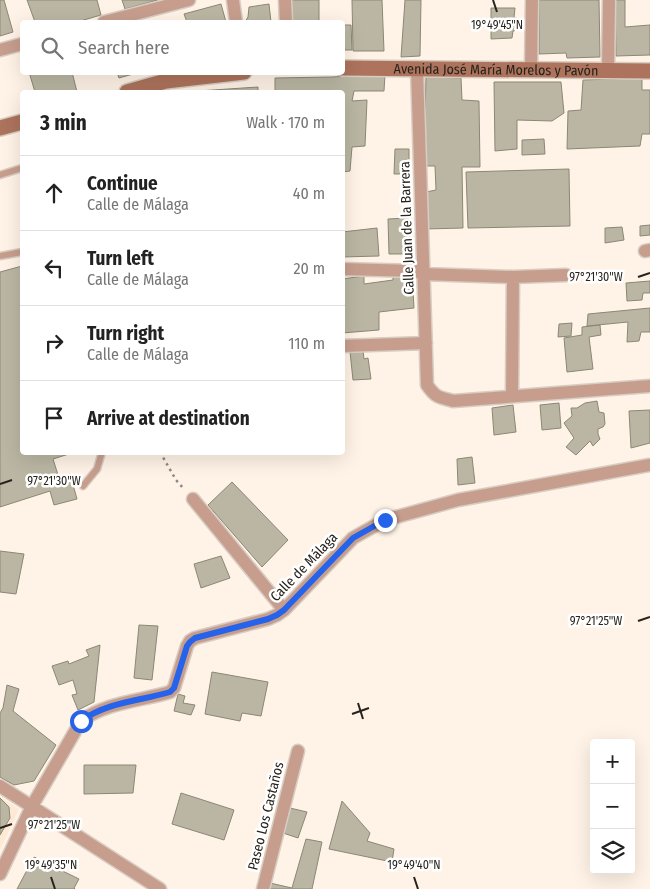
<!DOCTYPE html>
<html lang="en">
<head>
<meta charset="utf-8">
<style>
	:root { --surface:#fff; --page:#f2f2f2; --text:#222; --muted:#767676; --line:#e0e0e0 }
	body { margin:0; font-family:"Fira Sans Condensed",sans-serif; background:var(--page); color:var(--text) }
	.controls { position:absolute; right:15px; bottom:15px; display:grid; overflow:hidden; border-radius:5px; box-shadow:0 5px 20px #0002 }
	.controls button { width:45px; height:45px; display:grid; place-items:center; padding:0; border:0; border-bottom:1px solid var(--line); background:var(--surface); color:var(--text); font:25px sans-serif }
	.stop { position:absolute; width:15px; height:15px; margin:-11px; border:4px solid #2563eb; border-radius:50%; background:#fff }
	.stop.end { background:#2563eb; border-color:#fff; box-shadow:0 1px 5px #0008 }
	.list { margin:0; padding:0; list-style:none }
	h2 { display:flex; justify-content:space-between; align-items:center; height:65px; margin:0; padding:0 20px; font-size:21px }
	h2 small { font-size:16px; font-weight:400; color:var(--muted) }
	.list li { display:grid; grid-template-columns:32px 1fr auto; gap:15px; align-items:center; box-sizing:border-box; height:75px; padding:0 20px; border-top:1px solid var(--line) }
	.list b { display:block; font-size:19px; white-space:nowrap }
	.list p { margin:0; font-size:16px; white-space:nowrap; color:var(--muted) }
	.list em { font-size:16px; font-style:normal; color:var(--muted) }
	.icon { flex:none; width:28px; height:28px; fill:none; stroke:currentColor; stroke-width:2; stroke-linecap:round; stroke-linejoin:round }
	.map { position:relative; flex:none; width:650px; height:889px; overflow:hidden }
	.search { position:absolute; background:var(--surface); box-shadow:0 5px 20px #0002; left:20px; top:20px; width:325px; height:55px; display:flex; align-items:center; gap:12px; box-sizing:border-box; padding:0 18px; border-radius:5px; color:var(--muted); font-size:19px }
	.panel { position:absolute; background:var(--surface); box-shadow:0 5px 20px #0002; left:20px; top:90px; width:325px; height:365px; border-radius:5px }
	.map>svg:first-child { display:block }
</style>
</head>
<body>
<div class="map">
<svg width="650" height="889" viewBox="0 0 650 889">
	<rect width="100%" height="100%" fill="#fff3e7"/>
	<path fill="#feead4" d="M0,797L19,809L0,850Z"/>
	<path fill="#bab6a3" stroke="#8b8775" d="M0,0H4L13,32L0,36Z
		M27,0H97L101,15L77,22H35Z
		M122,0H158L125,9Z
		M288,0H319V22H288Z
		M352,0H382L384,51H353Z
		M405,0H421L420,56L401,57Z
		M539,0H599L600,57L567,58L566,53L539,54Z
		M615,0H625V27L650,25V55L616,56Z
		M221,4L226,22H187L184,14Z
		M269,4L271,22H245L248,17L249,7Z
		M491,8H515L514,18H517L518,30L513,31L512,38L491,39Z
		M342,25H351L352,50H342Z
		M29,72H72L77,92H35Z
		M117,72H140L119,78Z
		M385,74L384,91H354L352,101L367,100L365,146L352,147L350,171L342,172V92H275V78L332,77Z
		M426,77L461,78L462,100L479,101L480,167H462L463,228L425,229L426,192L436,190L435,166H424Z
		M642,78V90H650V134H642L640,146L567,149L568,111L581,110L583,80Z
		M494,82H561L564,113L552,121L517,120V149L495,151Z
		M258,87V92H198V91Z
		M544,139L545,154L522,155V140Z
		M395,149H409V174H394Z
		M569,169L570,226L468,228L466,172Z
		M408,218L411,254H389L388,219Z
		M650,225V235L640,236V226Z
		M622,227L624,240L605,243V228Z
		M377,228L379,256L342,257V232Z
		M22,266V452H75L53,459L59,478L70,474L77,499L54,505L50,491L0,507V272Z
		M393,273H412L414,308L379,312V330L342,333V279L364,276V284L393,280Z
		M650,281V293H643L642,300L627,301L626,283Z
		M650,308V332H641L639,341L627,342L628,322L587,326L588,314Z
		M572,323L571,336L558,337L559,324Z
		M600,325L601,335L589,337L593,369L567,372L564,338L582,335V327Z
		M363,350L364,359L368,358L371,379L353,380L350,352Z
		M597,401L599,412L604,413L605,424L603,427L598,429V434L600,439L593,446L590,441L576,455L566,447L574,438L564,423L572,416L571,408H577L585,403Z
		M559,403L561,428L542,430L540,405Z
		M513,405L516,432L494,435L492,408Z
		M650,410V443L631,448L629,411Z
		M472,457L475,483L458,485L457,459Z
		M232,482L288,540L262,567L208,505Z
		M0,551L24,554L16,594L0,592Z
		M221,556L230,578L201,588L194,564Z
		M139,625L158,626L152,680L134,678Z
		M100,645L94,702L78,710L72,695L77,694L73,680L59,685L52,666L68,661L69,664L89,656L86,650Z
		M212,672L268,682L261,716L242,713L240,721L205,714Z
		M7,685L19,689L13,711L56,745L34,781L14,785L0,777V713L3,708Z
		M178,694L185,696L183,703L195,705L191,715L174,711Z
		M84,765H136L133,793L84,794Z
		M181,793L234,810L224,840L172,824Z
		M0,798L9,807L10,818L0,835Z
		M342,801L370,833L367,841L394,849L392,862L329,849Z
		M290,808L307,812L298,838L283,833Z
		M306,839L322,842L312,889H268L270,883L292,888Z
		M34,857L79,879L74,888L75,889H17Z"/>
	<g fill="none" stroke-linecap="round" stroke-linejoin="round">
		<defs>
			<path id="lane" d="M0,175L22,168
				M0,256L22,252
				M83,486L97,469L102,452"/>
			<path id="street" d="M233,0L236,22
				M285,0L286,22
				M104,22L189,0
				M0,50L22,44
				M417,69L427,385C436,398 439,397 453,401L650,386
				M531,70L532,0
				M608,71L609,0
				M645,251L650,250
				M342,269L416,271L423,274L513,277L566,275
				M342,346L426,343
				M512,396L513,277
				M193,499L284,610
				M0,786L160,889
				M0,874L32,806L81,721C107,702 140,701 170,692L174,688L187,646L190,641L195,638L268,619L277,615L284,610L353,538L385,520L458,500L650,465
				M263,889L298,751"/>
			<g id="secondary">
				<path id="s1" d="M342,68L650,71"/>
				<path d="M127,92L166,81L244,72"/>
				<path d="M0,128L22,122"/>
			</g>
		</defs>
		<use href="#lane" stroke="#d8cdc2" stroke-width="9"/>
		<use href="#street" stroke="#d8cdc2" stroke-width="15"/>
		<use href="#secondary" stroke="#d8cdc2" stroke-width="18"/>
		<path stroke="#90877e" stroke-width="2.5" stroke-dasharray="2.5 4" stroke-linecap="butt" d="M160,452L176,480L184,489"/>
		<use href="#lane" stroke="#c79e8e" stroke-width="6"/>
		<use href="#street" stroke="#c79e8e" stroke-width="12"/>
		<use href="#secondary" stroke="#ad735c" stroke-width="15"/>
	</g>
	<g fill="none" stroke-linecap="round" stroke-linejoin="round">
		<path stroke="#2563eb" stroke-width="6" d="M81,721C107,702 140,701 170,692L174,688L187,646L190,642L195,638L268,619L277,615L284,610L353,538L385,520"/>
	</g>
	<path fill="none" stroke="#27221c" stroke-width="2" d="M493,0L497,12M638,277L650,273M0,484L12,480M638,621L650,617M358,703L363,719M352,714L369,708M0,828L12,824M51,877L55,889M414,877L418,889"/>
	<g text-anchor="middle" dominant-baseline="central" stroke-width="5" stroke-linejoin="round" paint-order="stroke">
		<g font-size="14" fill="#27221c" stroke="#fff">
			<text stroke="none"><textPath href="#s1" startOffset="154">Avenida José María Morelos y Pavón</textPath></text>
			<text transform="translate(407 228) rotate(-92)">Calle Juan de la Barrera</text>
			<text transform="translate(304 567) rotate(-46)">Calle de Málaga</text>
			<text transform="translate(266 816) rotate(-76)">Paseo Los Castaños</text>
		</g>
	</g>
	<g font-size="12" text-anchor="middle" fill="#27221c" stroke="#fff" stroke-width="5" stroke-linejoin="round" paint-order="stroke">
		<text x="497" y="29">19°49'45"N</text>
		<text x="596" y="281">97°21'30"W</text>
		<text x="54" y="485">97°21'30"W</text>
		<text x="596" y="625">97°21'25"W</text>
		<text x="54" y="829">97°21'25"W</text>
		<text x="51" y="869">19°49'35"N</text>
		<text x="414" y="869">19°49'40"N</text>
	</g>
</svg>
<div class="controls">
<button>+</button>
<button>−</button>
<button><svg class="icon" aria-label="layers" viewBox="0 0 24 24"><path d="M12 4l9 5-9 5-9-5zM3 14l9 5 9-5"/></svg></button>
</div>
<div class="stop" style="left:81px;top:721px"></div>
<div class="stop end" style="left:385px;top:520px"></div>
<div class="search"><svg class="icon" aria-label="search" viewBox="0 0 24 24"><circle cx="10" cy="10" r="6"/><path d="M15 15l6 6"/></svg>Search here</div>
<section class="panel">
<h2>3 min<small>Walk · 170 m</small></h2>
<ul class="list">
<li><svg class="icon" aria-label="ahead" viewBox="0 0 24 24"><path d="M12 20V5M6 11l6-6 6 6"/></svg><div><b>Continue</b><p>Calle de Málaga</p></div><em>40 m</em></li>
<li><svg class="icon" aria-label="left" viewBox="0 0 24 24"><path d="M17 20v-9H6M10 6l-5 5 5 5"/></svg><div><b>Turn left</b><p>Calle de Málaga</p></div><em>20 m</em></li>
<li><svg class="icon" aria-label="right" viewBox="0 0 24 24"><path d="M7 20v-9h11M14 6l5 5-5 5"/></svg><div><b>Turn right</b><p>Calle de Málaga</p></div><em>110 m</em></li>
<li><svg class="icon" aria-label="arrive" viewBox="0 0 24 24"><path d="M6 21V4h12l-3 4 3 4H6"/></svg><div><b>Arrive at destination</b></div></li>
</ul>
</section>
</div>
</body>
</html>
